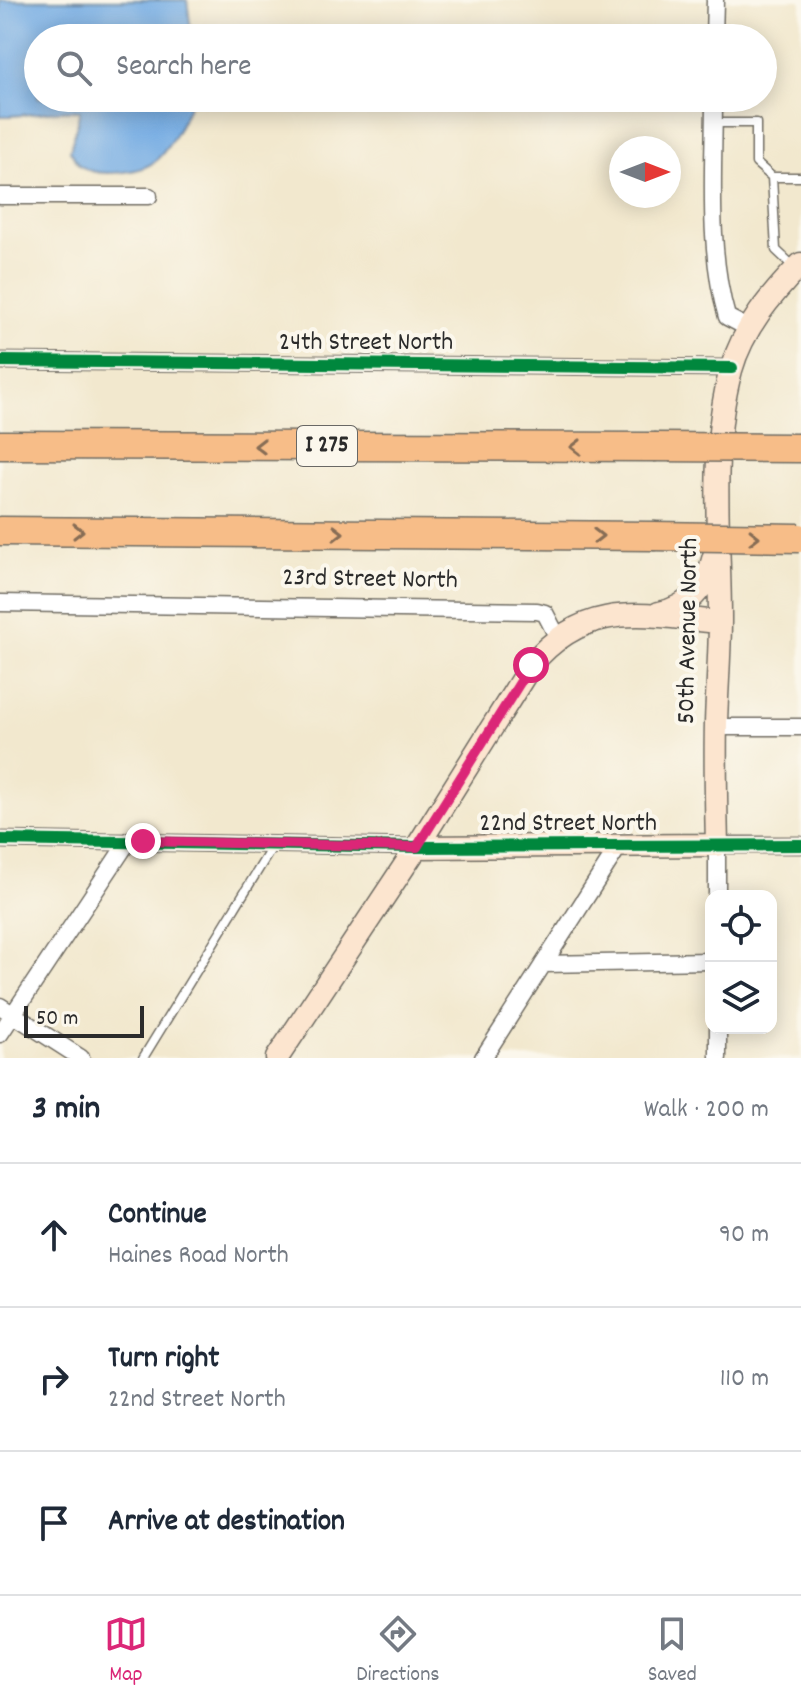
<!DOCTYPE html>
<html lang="en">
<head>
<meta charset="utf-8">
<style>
	:root { --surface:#fff; --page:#f2f2f3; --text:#1f2937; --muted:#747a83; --line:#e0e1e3; --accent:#db2777 }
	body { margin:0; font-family:Dekko,sans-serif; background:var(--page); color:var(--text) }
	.controls { position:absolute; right:24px; bottom:24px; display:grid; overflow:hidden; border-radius:16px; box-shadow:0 4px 20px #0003 }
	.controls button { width:72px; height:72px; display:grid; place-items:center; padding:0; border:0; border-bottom:2px solid var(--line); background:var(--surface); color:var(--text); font:40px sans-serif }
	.compass { position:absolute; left:609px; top:136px; width:72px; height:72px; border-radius:50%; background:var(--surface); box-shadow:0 4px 20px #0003; rotate:90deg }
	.scale { position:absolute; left:24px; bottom:20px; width:120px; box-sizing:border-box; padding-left:8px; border:4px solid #2b2b2b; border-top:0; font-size:22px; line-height:28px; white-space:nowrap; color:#2b2b2b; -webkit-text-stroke:6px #fbf7ec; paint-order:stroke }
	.stop { position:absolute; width:24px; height:24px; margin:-18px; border:6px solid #db2777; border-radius:50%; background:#fff }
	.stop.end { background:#db2777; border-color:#fff; box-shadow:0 2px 8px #0008 }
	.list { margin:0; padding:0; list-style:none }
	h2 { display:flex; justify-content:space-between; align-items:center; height:104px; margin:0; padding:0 32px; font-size:34px }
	h2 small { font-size:26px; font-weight:400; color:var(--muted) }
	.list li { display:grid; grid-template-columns:52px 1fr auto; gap:24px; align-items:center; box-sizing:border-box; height:144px; padding:0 32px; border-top:2px solid var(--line) }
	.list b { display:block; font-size:30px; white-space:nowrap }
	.list p { margin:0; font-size:26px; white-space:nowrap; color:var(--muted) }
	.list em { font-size:26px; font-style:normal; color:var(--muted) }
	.icon { flex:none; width:44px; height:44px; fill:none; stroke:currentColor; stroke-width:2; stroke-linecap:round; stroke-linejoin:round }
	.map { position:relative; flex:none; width:801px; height:1058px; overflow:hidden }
	.search { position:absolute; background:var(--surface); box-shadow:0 4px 20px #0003; left:24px; right:24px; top:24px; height:88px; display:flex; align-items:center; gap:20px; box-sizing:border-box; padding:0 28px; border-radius:44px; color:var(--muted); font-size:30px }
	.sheet { height:536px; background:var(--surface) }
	nav { display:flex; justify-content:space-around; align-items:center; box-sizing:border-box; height:112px; border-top:2px solid var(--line); background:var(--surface); font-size:22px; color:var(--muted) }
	nav a { display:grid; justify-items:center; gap:4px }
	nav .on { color:var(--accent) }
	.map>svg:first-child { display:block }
</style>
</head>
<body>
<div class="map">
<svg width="801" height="1058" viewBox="0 0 801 1058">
	<rect width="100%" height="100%" fill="#fbf7ec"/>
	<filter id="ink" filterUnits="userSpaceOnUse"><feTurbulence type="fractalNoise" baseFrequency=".0125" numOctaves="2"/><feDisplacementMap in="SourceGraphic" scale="16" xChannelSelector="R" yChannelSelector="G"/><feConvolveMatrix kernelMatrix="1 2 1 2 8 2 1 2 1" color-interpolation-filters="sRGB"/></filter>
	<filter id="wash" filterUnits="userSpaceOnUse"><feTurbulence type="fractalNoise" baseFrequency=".006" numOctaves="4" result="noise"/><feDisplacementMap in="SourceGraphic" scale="32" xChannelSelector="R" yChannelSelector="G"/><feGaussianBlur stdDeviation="1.8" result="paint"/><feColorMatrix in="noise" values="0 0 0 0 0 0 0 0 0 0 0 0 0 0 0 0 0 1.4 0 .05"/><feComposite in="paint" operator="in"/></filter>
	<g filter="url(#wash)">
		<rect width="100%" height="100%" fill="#f2e8ce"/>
		<path fill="#75ace3" stroke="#506c87" stroke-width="2" d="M0,0H187L192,38H38V98H193C183,119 172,147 154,162C140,173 95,178 81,166C77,163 73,155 70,151L80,111C53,108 27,117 0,116Z"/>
	</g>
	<g filter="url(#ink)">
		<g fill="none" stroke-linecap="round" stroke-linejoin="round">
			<defs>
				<path id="lane" d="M714,123H756V163L772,177
					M794,267L776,250L772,177H801
					M143,1058L274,844"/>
				<path id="street" d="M714,38L715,0
					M714,98C714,168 707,249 727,317L748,328
					M0,196H149
					M0,361L732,368
					M0,603L537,611L545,613L558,638
					M716,727H801
					M0,840L417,847
					M717,896V845H801
					M543,964L711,961
					M0,1006L81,1058
					M718,1028V1058
					M0,1034L129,840
					M483,1058L619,846"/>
				<path id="secondary" d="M659,613C690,607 707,586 714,556
					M417,847L717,845C716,804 715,763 716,723C717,688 720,654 720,619C720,537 709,450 731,370C743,328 771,295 801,264
					M277,1058L417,847L531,665C586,599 643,615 720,622"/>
				<path id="highway" d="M0,445L654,447
					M0,531L653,536"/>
			</defs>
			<use href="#lane" stroke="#716d64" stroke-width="11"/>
			<use href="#street" stroke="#716d64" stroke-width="19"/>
			<use href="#secondary" stroke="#716d64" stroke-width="25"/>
			<use href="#highway" stroke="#716d64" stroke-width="31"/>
			<use href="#lane" stroke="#fff" stroke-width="8"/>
			<use href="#street" stroke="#fff" stroke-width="16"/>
			<use href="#secondary" stroke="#fce5cf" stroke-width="22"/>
			<use href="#highway" stroke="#f7bd88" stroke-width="28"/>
			<defs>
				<path id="highway-bridge" d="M654,447L801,448
					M653,536L799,538"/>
			</defs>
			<use href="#highway-bridge" stroke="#716d64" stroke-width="31" stroke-linecap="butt"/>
			<use href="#highway-bridge" stroke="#f7bd88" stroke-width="28"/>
			<defs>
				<path id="cycleway" d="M0,361L732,368
					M0,840L417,847L801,845"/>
			</defs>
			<use href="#cycleway" stroke="#fbf7ec" stroke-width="17"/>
			<use href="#cycleway" stroke="#00873e" stroke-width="12"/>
		</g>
		<defs><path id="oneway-chevron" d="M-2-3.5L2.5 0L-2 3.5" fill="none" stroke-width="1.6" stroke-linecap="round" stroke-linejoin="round" transform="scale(2)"/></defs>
		<g stroke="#876d55">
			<use href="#oneway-chevron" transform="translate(260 446) rotate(-180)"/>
			<use href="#oneway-chevron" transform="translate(576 447) rotate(-180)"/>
			<use href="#oneway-chevron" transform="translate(78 531)"/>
			<use href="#oneway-chevron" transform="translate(338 533)"/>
			<use href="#oneway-chevron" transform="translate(598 536)"/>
			<use href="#oneway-chevron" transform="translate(754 537) rotate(1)"/>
		</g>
	</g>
	<g fill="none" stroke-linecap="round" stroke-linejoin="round" filter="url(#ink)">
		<path stroke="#db2777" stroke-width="10" d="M143,841L417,847L531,665"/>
	</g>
	<g text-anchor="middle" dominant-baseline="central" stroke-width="8" stroke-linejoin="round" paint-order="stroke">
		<rect fill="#fbf7ec" stroke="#696865" stroke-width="2" x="297" y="426" width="60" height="40" rx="6"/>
		<g font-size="24" font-weight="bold" fill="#2b2b2b">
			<text x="327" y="446">I 275</text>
		</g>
		<g font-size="26" fill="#2b2b2b" stroke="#fbf7ec">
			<text x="366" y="343">24th Street North</text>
			<text transform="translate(370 580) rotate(1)">23rd Street North</text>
			<text transform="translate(689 631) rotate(-89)">50th Avenue North</text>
			<text x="568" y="824">22nd Street North</text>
		</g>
	</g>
</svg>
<div class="controls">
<button><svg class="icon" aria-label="locate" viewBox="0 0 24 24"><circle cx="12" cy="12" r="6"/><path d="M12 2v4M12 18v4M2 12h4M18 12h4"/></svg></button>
<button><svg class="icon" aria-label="layers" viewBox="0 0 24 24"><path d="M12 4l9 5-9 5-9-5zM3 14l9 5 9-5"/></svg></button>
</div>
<svg class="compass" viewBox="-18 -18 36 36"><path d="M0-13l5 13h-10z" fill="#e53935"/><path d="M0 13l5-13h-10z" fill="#747a83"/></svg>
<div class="scale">50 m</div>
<div class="stop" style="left:531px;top:665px"></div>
<div class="stop end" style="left:143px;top:841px"></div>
<div class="search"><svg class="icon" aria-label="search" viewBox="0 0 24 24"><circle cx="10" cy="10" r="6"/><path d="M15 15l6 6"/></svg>Search here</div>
</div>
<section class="sheet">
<h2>3 min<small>Walk · 200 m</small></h2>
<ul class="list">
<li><svg class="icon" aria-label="ahead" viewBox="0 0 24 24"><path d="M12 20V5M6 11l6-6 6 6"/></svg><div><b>Continue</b><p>Haines Road North</p></div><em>90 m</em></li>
<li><svg class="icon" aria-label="right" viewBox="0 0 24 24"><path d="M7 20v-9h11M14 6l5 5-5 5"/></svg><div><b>Turn right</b><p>22nd Street North</p></div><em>110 m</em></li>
<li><svg class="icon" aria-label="arrive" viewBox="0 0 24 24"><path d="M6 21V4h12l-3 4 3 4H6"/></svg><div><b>Arrive at destination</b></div></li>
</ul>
</section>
<nav>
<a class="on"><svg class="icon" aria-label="map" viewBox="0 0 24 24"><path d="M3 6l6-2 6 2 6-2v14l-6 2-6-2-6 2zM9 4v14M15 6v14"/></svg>Map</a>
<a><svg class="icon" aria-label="directions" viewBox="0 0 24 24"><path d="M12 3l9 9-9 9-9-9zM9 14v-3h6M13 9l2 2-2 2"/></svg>Directions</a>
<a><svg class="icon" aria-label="saved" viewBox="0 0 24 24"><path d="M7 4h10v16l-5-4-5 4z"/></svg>Saved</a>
</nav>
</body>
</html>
